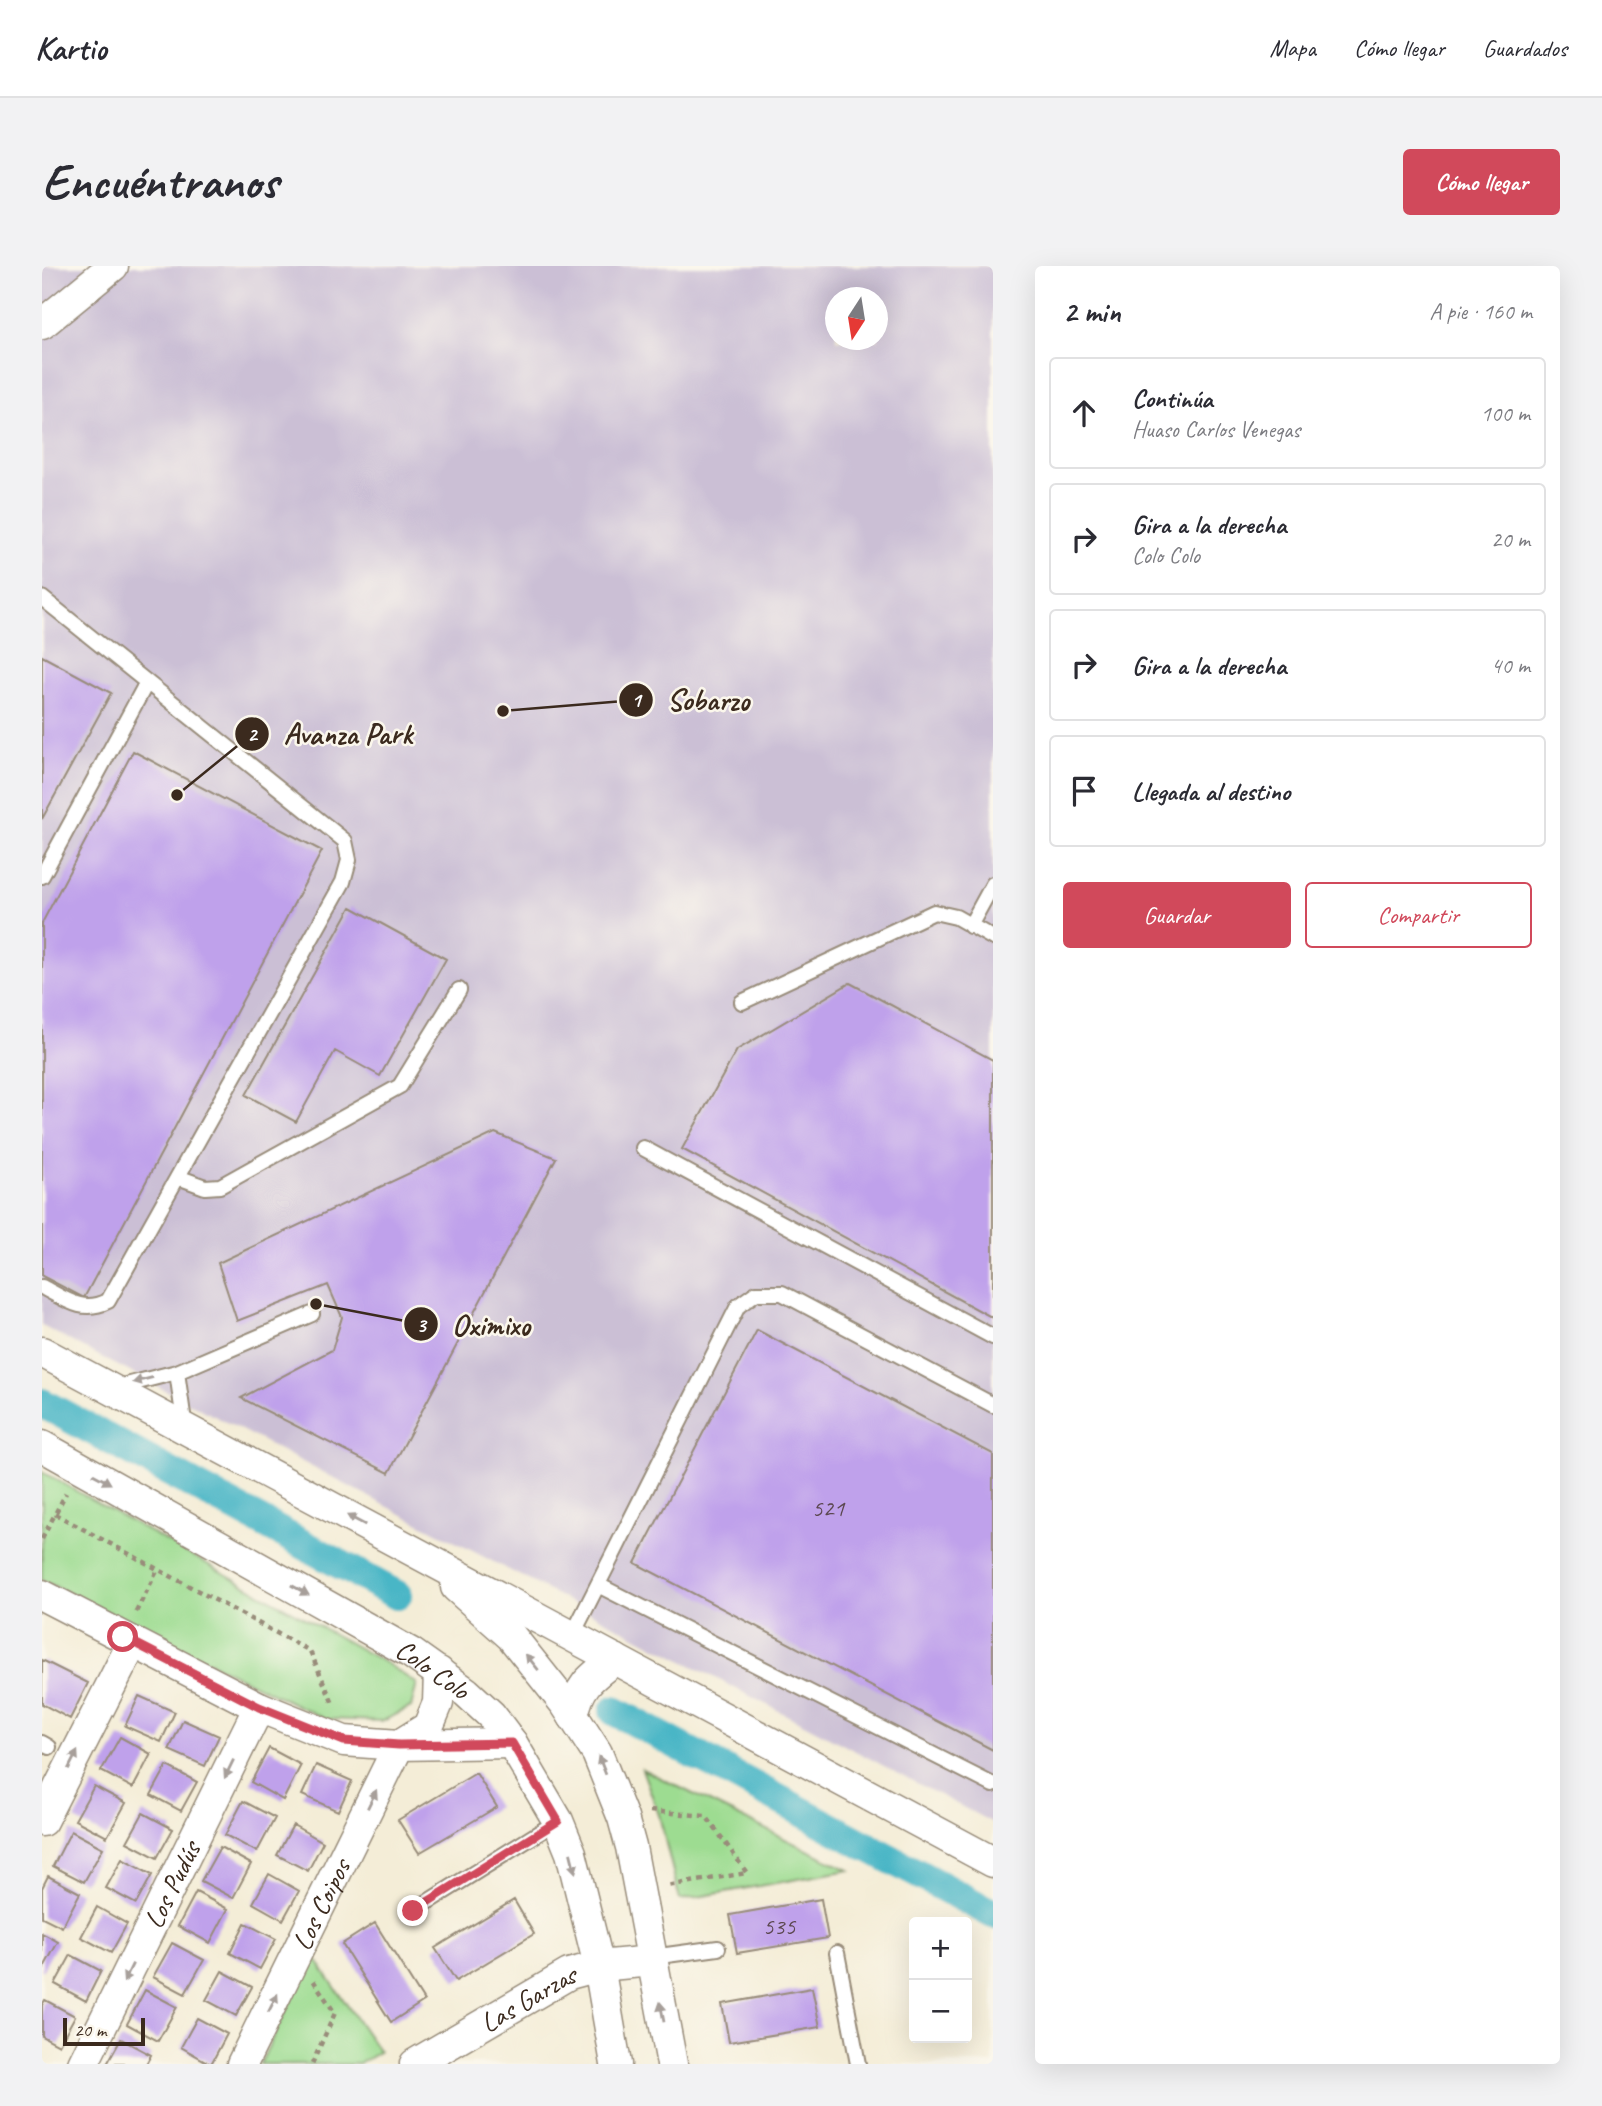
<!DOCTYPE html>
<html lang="es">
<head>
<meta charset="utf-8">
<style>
	:root { --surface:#fff; --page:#f2f2f3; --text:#2b2b33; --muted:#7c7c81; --line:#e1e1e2; --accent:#d1495b }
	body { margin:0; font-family:Caveat,sans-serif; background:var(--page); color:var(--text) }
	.controls { position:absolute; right:21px; bottom:21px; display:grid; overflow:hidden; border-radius:7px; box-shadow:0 7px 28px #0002 }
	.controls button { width:63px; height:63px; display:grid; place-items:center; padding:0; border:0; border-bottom:2px solid var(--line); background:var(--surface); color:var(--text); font:35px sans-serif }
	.compass { position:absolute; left:783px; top:21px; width:63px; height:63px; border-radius:50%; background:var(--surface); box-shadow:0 7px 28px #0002; rotate:192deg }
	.scale { position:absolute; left:21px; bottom:18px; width:82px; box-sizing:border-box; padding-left:7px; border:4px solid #3b2a1e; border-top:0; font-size:19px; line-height:24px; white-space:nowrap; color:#3b2a1e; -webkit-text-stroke:5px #fbf7ec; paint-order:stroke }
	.stop { position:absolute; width:21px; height:21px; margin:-16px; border:5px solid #d1495b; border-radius:50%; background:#fff }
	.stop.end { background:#d1495b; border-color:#fff; box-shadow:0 2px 7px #0008 }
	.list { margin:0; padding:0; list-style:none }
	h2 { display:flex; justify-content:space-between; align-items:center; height:91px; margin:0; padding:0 28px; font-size:30px }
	h2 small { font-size:23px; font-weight:400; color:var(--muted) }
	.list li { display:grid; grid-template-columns:46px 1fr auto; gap:21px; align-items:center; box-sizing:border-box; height:112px; margin:0 14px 14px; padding:0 14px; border:2px solid var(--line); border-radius:7px }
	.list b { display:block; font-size:26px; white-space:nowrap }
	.list p { margin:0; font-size:23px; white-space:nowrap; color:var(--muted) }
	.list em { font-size:23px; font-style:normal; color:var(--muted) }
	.actions { display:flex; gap:14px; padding:21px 28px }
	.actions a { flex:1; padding:16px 0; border:2px solid var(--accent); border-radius:7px; text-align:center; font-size:24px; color:var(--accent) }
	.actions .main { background:var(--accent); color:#fff }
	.icon { flex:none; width:38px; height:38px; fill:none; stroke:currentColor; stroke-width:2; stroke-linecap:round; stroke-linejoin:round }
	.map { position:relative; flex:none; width:951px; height:1798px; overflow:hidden; border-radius:7px }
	header { display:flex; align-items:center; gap:42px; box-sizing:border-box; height:98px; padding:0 35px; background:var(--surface); border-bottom:2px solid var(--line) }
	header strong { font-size:33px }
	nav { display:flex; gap:38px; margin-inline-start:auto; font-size:24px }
	.intro { display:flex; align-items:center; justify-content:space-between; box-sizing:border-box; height:168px; padding:0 42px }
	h1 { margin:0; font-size:49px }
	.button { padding:18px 32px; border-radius:7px; background:var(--accent); color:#fff; font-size:24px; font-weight:700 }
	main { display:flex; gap:42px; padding:0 42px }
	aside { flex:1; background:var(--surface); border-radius:7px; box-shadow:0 7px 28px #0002 }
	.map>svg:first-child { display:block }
</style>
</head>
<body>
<header>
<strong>Kartio</strong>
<nav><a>Mapa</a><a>Cómo llegar</a><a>Guardados</a></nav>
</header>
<div class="intro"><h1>Encuéntranos</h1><a class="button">Cómo llegar</a></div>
<main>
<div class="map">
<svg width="951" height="1798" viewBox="0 0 951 1798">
	<rect width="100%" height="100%" fill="#fbf7ec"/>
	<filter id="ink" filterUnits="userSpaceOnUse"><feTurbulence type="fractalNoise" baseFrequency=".0143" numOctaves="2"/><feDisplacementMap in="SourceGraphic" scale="14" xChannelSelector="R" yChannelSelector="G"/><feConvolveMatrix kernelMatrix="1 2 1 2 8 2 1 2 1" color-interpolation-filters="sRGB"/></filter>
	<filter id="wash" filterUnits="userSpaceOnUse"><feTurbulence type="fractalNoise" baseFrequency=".00686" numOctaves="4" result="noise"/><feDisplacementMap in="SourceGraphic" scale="28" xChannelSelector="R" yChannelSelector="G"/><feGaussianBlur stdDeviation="1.57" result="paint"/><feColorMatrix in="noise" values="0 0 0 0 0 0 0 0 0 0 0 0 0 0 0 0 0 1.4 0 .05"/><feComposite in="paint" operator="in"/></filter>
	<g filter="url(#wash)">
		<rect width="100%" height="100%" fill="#f4edd7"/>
		<path fill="#cbbfd5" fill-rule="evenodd" d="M0,0H951V1557L0,1060ZM794,32H836V74H794Z"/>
		<path fill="#9ddc91" stroke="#6c8358" stroke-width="2" d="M0,1206L347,1399L375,1418L369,1441L341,1455L283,1453L0,1314Z
			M600,1503L807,1604L638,1634L617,1549Z
			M271,1689L337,1786L317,1798H218Z"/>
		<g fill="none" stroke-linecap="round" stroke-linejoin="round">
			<path stroke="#4ab6c6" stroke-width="30" d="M0,1137L355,1329
				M572,1445L951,1648"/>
		</g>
		<g id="blocks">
			<path fill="#bfa1eb" d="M0,390L69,427L0,553Z
				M91,485L280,585L42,1032L0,1010V657Z
				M309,641L404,693L338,810L293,785L254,856L204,829Z
				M808,717L951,794V1052L640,883L695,784Z
				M453,867L514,892L347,1207L199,1132L290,1084L300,1051L286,1019L195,1055L176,997Z
				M715,1064L951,1188V1484L593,1297Z
				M0,1394L46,1417L28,1453L0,1438Z
				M97,1430L133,1446L119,1476L83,1460Z
				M141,1454L177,1470L163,1500L127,1484Z
				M78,1471L109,1488L91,1522L59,1505Z
				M227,1482L259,1499L241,1534L209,1516Z
				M274,1499L310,1515L296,1545L260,1529Z
				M125,1500L155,1516L139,1545L109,1529Z
				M434,1507L455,1541L377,1587L356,1554Z
				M52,1520L84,1537L65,1571L33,1554Z
				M201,1535L233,1552L215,1586L183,1569Z
				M101,1547L131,1563L115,1592L85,1576Z
				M251,1559L281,1576L266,1605L235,1589Z
				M29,1565L61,1582L42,1616L11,1600Z
				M178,1581L209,1598L191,1632L159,1615Z
				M80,1593L110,1609L94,1638L64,1622Z
				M227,1608L257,1625L241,1654L211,1637Z
				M6,1610L38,1627L20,1661L0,1651V1622Z
				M154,1626L186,1643L168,1677L136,1660Z
				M779,1633L786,1672L695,1687L688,1649Z
				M472,1634L492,1668L414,1715L393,1682Z
				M55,1641L85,1658L69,1687L39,1671Z
				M203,1657L234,1673L218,1703L188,1687Z
				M333,1657L382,1735L349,1756L300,1678Z
				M0,1667L16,1676L0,1705Z
				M130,1677L162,1694L143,1728L111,1711Z
				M29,1689L59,1705L44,1735L13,1718Z
				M180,1705L210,1721L194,1750L164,1734Z
				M770,1722L778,1761L687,1776L680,1738Z
				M103,1724L135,1741L116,1775L85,1758Z
				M3,1734L33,1750L17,1779L0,1770V1739Z
				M155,1752L185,1768L169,1798L139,1781Z
				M79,1773L109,1789L104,1798H65Z"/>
		</g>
	</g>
	<g filter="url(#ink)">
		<use href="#blocks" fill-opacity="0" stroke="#988c7a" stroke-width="2"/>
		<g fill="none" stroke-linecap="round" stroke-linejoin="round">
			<defs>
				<path id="service" d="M0,332L303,575L307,594L301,616L66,1035C40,1048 23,1033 0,1021
					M0,610L105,416
					M928,660L951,618
					M700,736L892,646L914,651L951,672
					M601,882L951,1071
					M136,911L163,921L178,920L358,820L417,724
					M135,1106L143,1163
					M72,1122L135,1106L270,1048
					M556,1319L951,1519
					M530,1370L696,1040L714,1027H740L951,1139
					M0,1477L7,1481
					M371,1645L516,1555
					M795,1687L816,1798
					M610,1691L676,1682"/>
				<g id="minor">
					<path d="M0,58L71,0"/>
					<path d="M0,1086L951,1596"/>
					<path id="s1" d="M0,1180L369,1387L424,1426L449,1449L470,1477L516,1555L529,1587L557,1700L574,1798"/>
					<path d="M414,1321L469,1370L524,1439L555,1487L581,1552L589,1581L630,1798"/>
					<path d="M0,1329L217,1441L302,1475L357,1479L470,1477"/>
					<path d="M531,1450C537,1419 548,1412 573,1393"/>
					<path d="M357,1479L386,1461L396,1437L397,1406"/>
					<path d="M0,1555L91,1376"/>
					<path id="s2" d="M41,1798L217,1441"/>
					<path id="s3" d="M200,1798L357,1479"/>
					<path id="s4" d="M373,1798L527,1708L557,1700L610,1695"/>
				</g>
			</defs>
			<use href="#service" stroke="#988c7a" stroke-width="18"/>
			<use href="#minor" stroke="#988c7a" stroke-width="33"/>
			<path stroke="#988c7a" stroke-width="4.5" stroke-dasharray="5 5" stroke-linecap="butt" d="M13,1248L268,1385L292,1440
				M0,1273L24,1227
				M94,1346L116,1303
				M608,1545L664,1550L705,1607L624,1620
				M270,1798L293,1747L271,1714"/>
			<use href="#service" stroke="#fff" stroke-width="14"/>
			<use href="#minor" stroke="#fff" stroke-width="30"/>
		</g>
		<defs><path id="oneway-solid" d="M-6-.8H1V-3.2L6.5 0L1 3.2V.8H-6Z" transform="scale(1.75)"/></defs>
		<g fill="#a79f9a">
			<use href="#oneway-solid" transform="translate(101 1114) rotate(166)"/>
			<use href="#oneway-solid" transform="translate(60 1213) rotate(29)"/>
			<use href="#oneway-solid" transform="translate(314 1254) rotate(-152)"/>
			<use href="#oneway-solid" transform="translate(258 1324) rotate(29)"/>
			<use href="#oneway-solid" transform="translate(490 1396) rotate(-129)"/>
			<use href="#oneway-solid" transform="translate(31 1494) rotate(-63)"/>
			<use href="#oneway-solid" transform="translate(560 1499) rotate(-112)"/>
			<use href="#oneway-solid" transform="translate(187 1503) rotate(116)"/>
			<use href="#oneway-solid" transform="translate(330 1533) rotate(-64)"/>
			<use href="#oneway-solid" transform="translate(531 1597) rotate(76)"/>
			<use href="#oneway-solid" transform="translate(86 1707) rotate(116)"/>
			<use href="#oneway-solid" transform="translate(231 1737) rotate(-63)"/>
			<use href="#oneway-solid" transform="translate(620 1746) rotate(-101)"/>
		</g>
	</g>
	<g fill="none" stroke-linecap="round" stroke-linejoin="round" filter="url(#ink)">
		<path stroke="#d1495b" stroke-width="9" d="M81,1371L217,1441L302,1475L357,1479L470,1477L516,1555L371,1645"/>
	</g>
	<g text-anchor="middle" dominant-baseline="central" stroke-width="5" stroke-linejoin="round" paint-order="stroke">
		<g font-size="24" fill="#5c4851">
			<text x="786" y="1242">521</text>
			<text x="737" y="1660">535</text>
		</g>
		<g font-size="28" fill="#3b2a1e" stroke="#fbf7ec">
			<text stroke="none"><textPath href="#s1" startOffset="450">Colo Colo</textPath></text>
			<text stroke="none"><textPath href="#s2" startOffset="200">Los Pudús</textPath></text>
			<text stroke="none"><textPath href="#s3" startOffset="178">Los Coipos</textPath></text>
			<text stroke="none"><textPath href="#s4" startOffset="131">Las Garzas</textPath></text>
		</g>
	</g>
	<path fill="none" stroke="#3b2a1e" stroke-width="2.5" d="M461 445L594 434M135 529L210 468M274 1038L379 1058"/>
	<g fill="#3b2a1e" stroke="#fbf7ec" stroke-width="2.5">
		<circle cx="461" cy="445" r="7"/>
		<circle cx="135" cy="529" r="7"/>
		<circle cx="274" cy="1038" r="7"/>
		<circle cx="594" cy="434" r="18"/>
		<circle cx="210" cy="468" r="18"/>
		<circle cx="379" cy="1058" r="18"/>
	</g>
	<g font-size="21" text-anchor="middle" font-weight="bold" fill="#fff">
		<text x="594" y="441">1</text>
		<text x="210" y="475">2</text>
		<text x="379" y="1066">3</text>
	</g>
	<g font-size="30" text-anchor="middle" font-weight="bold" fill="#3b2a1e" stroke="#fbf7ec" stroke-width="5" stroke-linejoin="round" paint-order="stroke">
		<text x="666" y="444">Sobarzo</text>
		<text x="306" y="478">Avanza Park</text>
		<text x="449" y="1069">Oximixo</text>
	</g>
</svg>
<div class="controls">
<button>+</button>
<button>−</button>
</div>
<svg class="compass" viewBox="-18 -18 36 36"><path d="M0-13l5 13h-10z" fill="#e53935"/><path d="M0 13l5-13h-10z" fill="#7c7c81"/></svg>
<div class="scale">20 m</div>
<div class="stop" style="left:81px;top:1371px"></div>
<div class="stop end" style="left:371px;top:1645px"></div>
</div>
<aside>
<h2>2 min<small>A pie · 160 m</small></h2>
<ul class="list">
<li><svg class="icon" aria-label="ahead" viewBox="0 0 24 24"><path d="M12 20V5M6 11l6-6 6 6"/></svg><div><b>Continúa</b><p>Huaso Carlos Venegas</p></div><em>100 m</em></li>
<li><svg class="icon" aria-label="right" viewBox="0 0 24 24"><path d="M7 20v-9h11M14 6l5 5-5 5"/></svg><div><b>Gira a la derecha</b><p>Colo Colo</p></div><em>20 m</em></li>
<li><svg class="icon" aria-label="right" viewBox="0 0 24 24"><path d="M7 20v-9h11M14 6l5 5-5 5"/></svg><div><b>Gira a la derecha</b></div><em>40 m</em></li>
<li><svg class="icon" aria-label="arrive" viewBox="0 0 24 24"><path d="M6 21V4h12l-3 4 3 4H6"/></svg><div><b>Llegada al destino</b></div></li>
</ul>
<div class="actions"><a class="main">Guardar</a><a>Compartir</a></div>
</aside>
</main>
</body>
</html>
